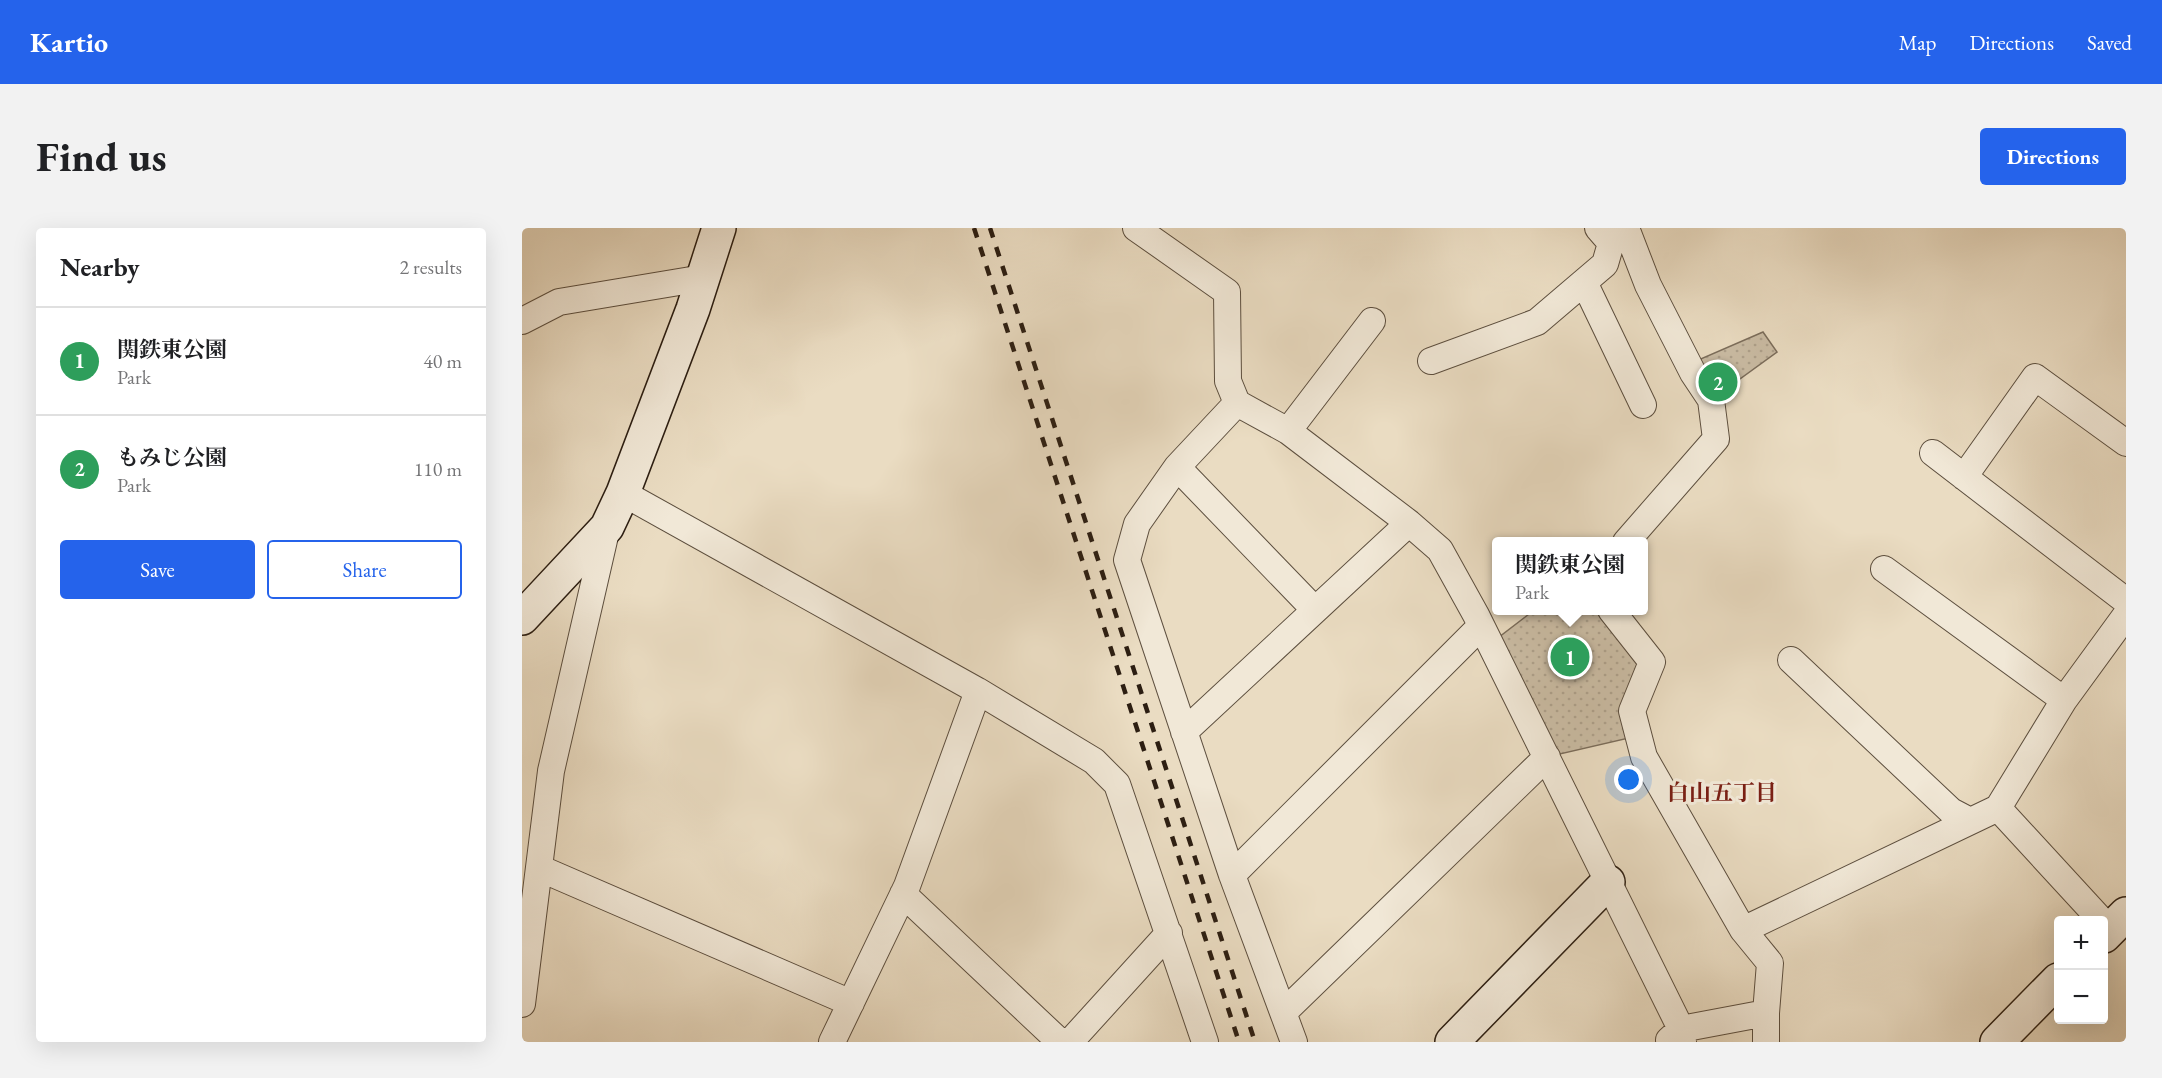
<!DOCTYPE html>
<html lang="en">
<head>
<meta charset="utf-8">
<style>
	:root { --surface:#fff; --page:#f2f2f2; --text:#202124; --muted:#757577; --line:#e0e0e0; --accent:#2563eb }
	body { margin:0; font-family:"EB Garamond","Noto Serif JP",serif; background:var(--page); color:var(--text) }
	.controls { position:absolute; right:18px; bottom:18px; display:grid; overflow:hidden; border-radius:6px; box-shadow:0 6px 24px #0002 }
	.controls button { width:54px; height:54px; display:grid; place-items:center; padding:0; border:0; border-bottom:2px solid var(--line); background:var(--surface); color:var(--text); font:30px sans-serif }
	.you { position:absolute; left:1107px; top:552px; width:21px; height:21px; margin:-15px; border:4px solid #fff; border-radius:50%; background:#1a73e8; box-shadow:0 0 0 9px #1a73e833 }
	.badge { display:grid; place-items:center; width:39px; height:39px; border-radius:50%; background:var(--accent); color:#fff; font-size:20px; font-weight:700 }
	.pin { position:absolute; translate:-50% -50%; border:3px solid #fff; box-shadow:0 2px 6px #0006 }
	.popup { position:absolute; left:970px; top:309px; width:156px; height:78px; box-sizing:border-box; display:grid; place-content:center; border-radius:6px; background:var(--surface); filter:drop-shadow(0 2px 4px #0005); font-size:20px; white-space:nowrap; color:var(--muted) }
	.popup b { font-size:22px; color:var(--text) }
	.popup::after { content:''; position:absolute; left:50%; top:100%; margin-left:-12px; border:12px solid transparent; border-top-color:var(--surface) }
	.list { margin:0; padding:0; list-style:none }
	h2 { display:flex; justify-content:space-between; align-items:center; height:78px; margin:0; padding:0 24px; font-size:26px }
	h2 small { font-size:20px; font-weight:400; color:var(--muted) }
	.list li { display:grid; grid-template-columns:39px 1fr auto; gap:18px; align-items:center; box-sizing:border-box; height:108px; padding:0 24px; border-top:2px solid var(--line) }
	.list b { display:block; font-size:22px; white-space:nowrap }
	.list p { margin:0; font-size:20px; white-space:nowrap; color:var(--muted) }
	.list em { font-size:20px; font-style:normal; color:var(--muted) }
	.actions { display:flex; gap:12px; padding:18px 24px }
	.actions a { flex:1; padding:14px 0; border:2px solid var(--accent); border-radius:6px; text-align:center; font-size:21px; color:var(--accent) }
	.actions .main { background:var(--accent); color:#fff }
	.map { position:relative; flex:none; width:1604px; height:814px; overflow:hidden; border-radius:6px }
	header { display:flex; align-items:center; gap:36px; box-sizing:border-box; height:84px; padding:0 30px; background:var(--accent); color:#fff }
	header strong { font-size:28px }
	nav { display:flex; gap:33px; margin-inline-start:auto; font-size:21px }
	.intro { display:flex; align-items:center; justify-content:space-between; box-sizing:border-box; height:144px; padding:0 36px }
	h1 { margin:0; font-size:42px }
	.button { padding:15px 27px; border-radius:6px; background:var(--accent); color:#fff; font-size:21px; font-weight:700 }
	main { display:flex; gap:36px; padding:0 36px }
	aside { flex:1; background:var(--surface); border-radius:6px; box-shadow:0 6px 24px #0002 }
	.map>svg:first-child { display:block }
</style>
</head>
<body>
<header>
<strong>Kartio</strong>
<nav><a>Map</a><a>Directions</a><a>Saved</a></nav>
</header>
<div class="intro"><h1>Find us</h1><a class="button">Directions</a></div>
<main>
<aside>
<h2>Nearby<small>2 results</small></h2>
<ul class="list">
<li><span class="badge" style="background:#2e9e5b">1</span><div><b>関鉄東公園</b><p>Park</p></div><em>40 m</em></li>
<li><span class="badge" style="background:#2e9e5b">2</span><div><b>もみじ公園</b><p>Park</p></div><em>110 m</em></li>
</ul>
<div class="actions"><a class="main">Save</a><a>Share</a></div>
</aside>
<div class="map">
<svg width="1604" height="814" viewBox="0 0 1604 814">
	<defs>
		<pattern id="park-dots" width="8" height="8" patternUnits="userSpaceOnUse" patternTransform="scale(1.5)"><rect width="8" height="8" fill="#cabca4"/><path d="M2 2h.1M6 6h.1" fill="none" stroke="#aea18c" stroke-width="1.8" stroke-linecap="round"/></pattern>
	</defs>
	<rect width="100%" height="100%" fill="#eadcc2"/>
	<filter id="stains"><feTurbulence type="fractalNoise" baseFrequency=".00333" numOctaves="4"/><feColorMatrix values="0 0 0 0 .2 0 0 0 0 .09 0 0 0 0 .02 0 0 0 .5 -.17"/></filter>
	<radialGradient id="worn" r=".72"><stop offset=".6" stop-color="#630" stop-opacity="0"/><stop offset="1" stop-color="#630" stop-opacity=".3"/></radialGradient>
	<path fill="url(#park-dots)" stroke="#7b6d5b" stroke-width="1.5" d="M1241,104L1255,124L1189,172L1167,136Z
		M1011,383H1098L1128,443L1120,507L1025,529L968,416Z"/>
	<g fill="none" stroke-linecap="round" stroke-linejoin="round">
		<defs>
			<path id="street" d="M614,0L705,64L706,153L715,175L655,239L615,296L605,332L710,647L772,814
				M1062,54L1121,177
				M0,93L37,74L181,50
				M850,93L766,203L887,295L918,322L954,387L1159,801L1161,814
				M909,133L1015,94L1083,36L1089,15L1076,0
				M715,175L766,203
				M1411,225L1604,373
				M655,239L793,382
				M1442,249L1513,149L1604,215
				M101,265L456,463L572,533L595,556L683,814
				M1104,314L1194,211L1189,172L1171,145L1126,57L1104,0
				M1362,341L1542,472
				M1089,382L1130,434L1110,483L1122,529L1221,702L1476,580
				M1269,432L1429,583L1448,593
				M662,504L887,295
				M17,640L329,775
				M710,647L959,398
				M381,666L538,814
				M1579,692L1476,580L1542,472L1604,387
				M1221,702L1248,735L1244,785V814
				M0,776L29,543L85,299
				M762,784L1025,529
				M1147,812L1159,801L1244,785
				M310,814L385,658L456,463
				M548,814L647,705"/>
			<path id="secondary" d="M0,390L85,299L101,265L171,81L197,0
				M1582,708L1604,686
				M930,814L1086,654
				M1475,814L1536,752"/>
		</defs>
		<use href="#street" stroke="#5c4e3e" stroke-width="28"/>
		<use href="#secondary" stroke="#2c1e12" stroke-width="36"/>
		<use href="#street" stroke="#f1e8d7" stroke-width="26"/>
		<use href="#secondary" stroke="#f1e8d7" stroke-width="33"/>
		<path stroke="#2c1e12" stroke-width="4.5" stroke-dasharray="10 10" stroke-linecap="butt" d="M452,0L717,814
			M468,0L733,814"/>
	</g>
	<g text-anchor="middle" dominant-baseline="central" stroke-width="6" stroke-linejoin="round" paint-order="stroke">
		<g font-size="22" font-weight="bold" fill="#7a1f14" stroke="#f1e8d7">
			<text x="1200" y="564">白山五丁目</text>
		</g>
	</g>
	<rect width="100%" height="100%" filter="url(#stains)"/>
	<rect width="100%" height="100%" fill="url(#worn)"/>
</svg>
<div class="controls">
<button>+</button>
<button>−</button>
</div>
<div class="you"></div>
<div class="pin badge" style="left:1048px;top:429px;background:#2e9e5b">1</div>
<div class="popup"><b>関鉄東公園</b>Park</div>
<div class="pin badge" style="left:1196px;top:154px;background:#2e9e5b">2</div>
</div>
</main>
</body>
</html>
